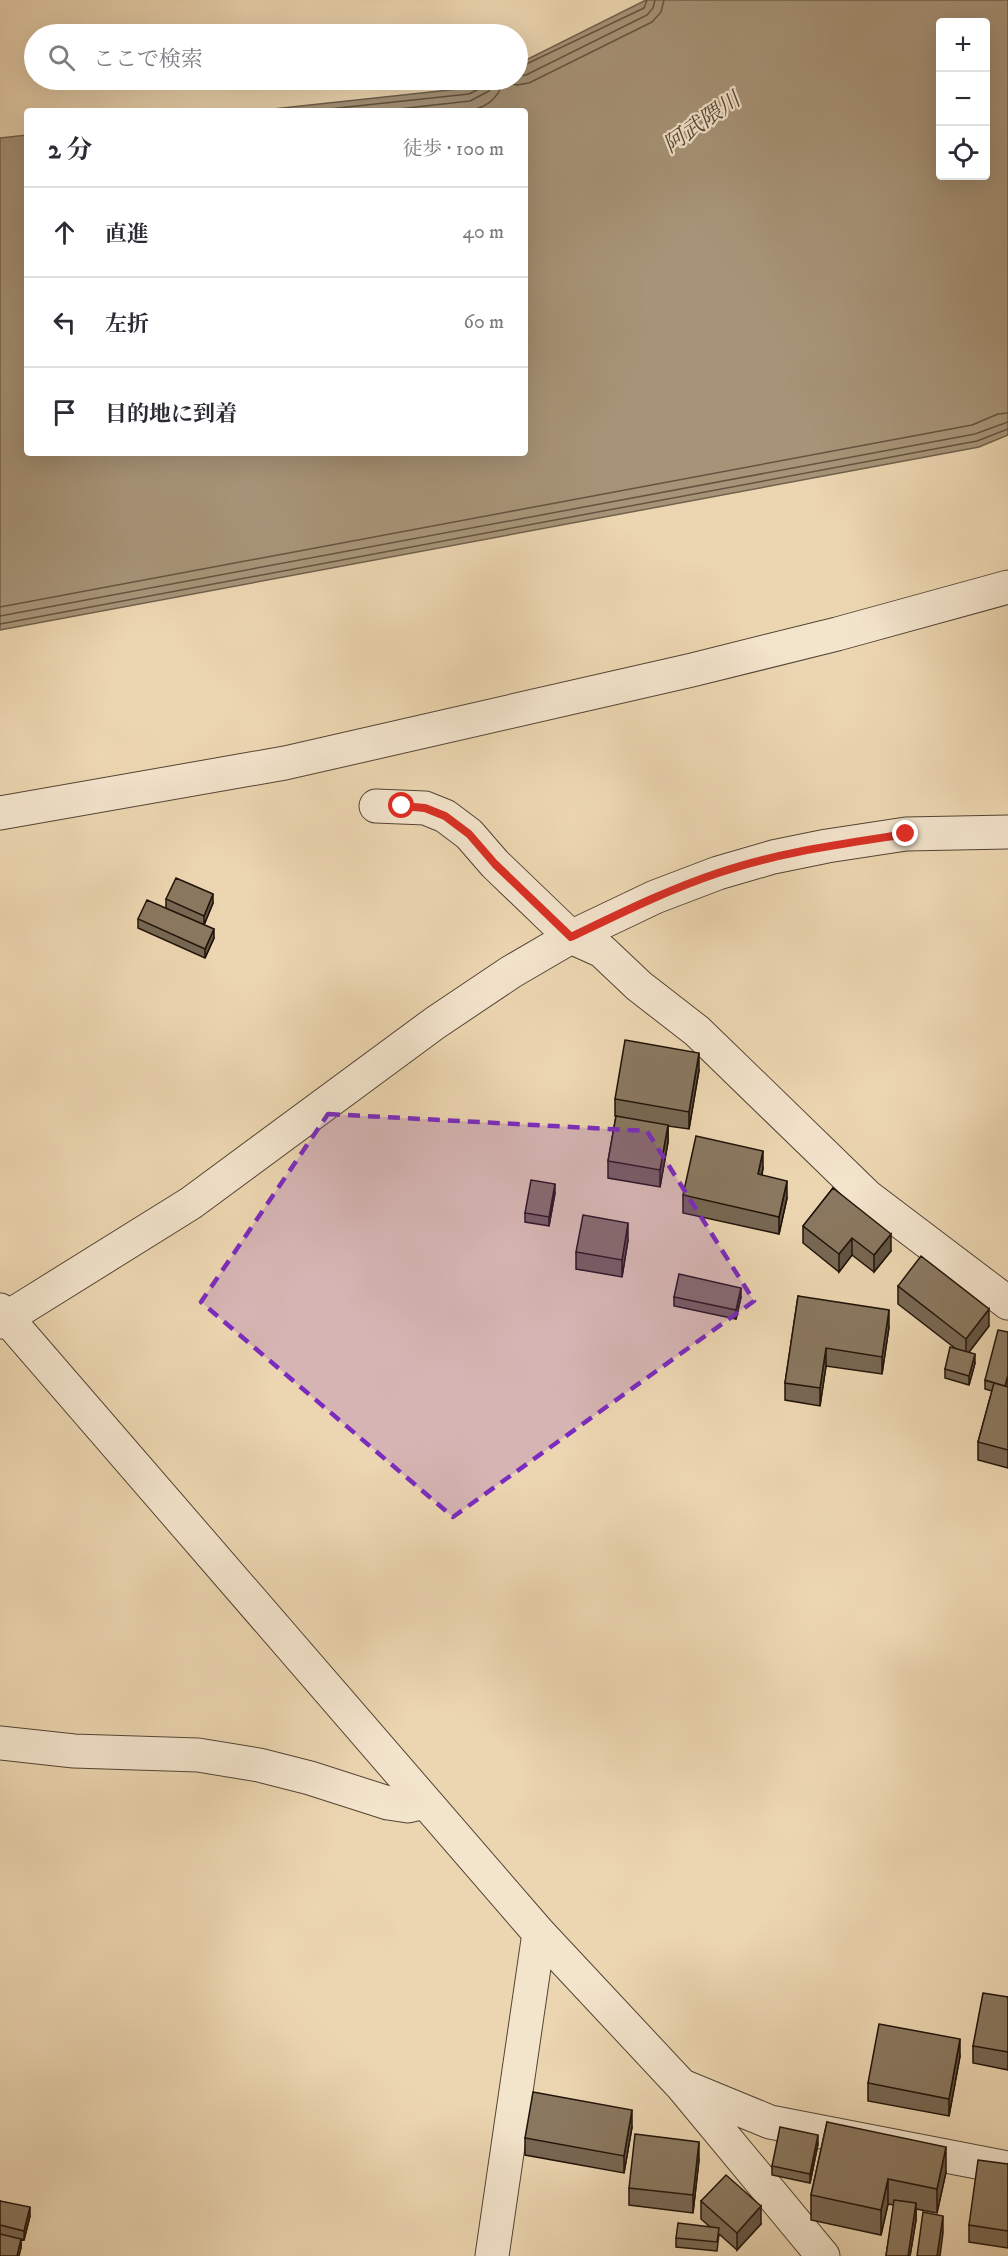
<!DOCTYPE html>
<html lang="ja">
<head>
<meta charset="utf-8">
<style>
	:root { --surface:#fff; --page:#f2f2f3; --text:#2b2b33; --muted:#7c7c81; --line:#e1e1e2 }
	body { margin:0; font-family:"IM FELL DW Pica","Noto Serif JP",serif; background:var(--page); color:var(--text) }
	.controls { position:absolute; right:18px; top:18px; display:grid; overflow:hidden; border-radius:6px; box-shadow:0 6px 24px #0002 }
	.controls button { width:54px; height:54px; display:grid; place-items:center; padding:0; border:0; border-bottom:2px solid var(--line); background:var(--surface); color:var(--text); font:30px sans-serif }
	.stop { position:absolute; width:18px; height:18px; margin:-14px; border:4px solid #d93025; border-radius:50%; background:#fff }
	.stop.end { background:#d93025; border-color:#fff; box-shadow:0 2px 6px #0008 }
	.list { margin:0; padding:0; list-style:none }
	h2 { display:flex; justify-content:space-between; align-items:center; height:78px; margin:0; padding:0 24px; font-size:26px }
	h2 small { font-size:20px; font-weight:400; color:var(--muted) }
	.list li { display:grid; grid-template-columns:39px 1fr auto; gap:18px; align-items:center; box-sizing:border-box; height:90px; padding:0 24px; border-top:2px solid var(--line) }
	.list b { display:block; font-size:22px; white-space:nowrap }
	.list em { font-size:20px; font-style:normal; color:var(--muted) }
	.icon { flex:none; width:33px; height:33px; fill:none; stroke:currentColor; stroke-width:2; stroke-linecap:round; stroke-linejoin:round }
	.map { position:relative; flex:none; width:1008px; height:2256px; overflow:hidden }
	.search { position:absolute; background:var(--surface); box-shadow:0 6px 24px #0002; left:24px; top:24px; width:504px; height:66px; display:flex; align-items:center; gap:15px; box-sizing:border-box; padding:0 21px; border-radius:33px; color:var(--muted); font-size:22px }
	.panel { position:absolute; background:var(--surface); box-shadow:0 6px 24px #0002; left:24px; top:108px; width:504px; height:348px; border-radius:6px }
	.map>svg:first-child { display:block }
</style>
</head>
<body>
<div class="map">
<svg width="1008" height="2256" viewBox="0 0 1008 2256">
	<rect width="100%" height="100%" fill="#ecd6b1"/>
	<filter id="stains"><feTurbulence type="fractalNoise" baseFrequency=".00333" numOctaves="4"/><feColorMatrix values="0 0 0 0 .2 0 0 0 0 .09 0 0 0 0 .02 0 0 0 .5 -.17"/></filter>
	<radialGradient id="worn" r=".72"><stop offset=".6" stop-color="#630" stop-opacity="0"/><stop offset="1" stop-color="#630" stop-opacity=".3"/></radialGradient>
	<path fill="#a79478" stroke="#71604c" stroke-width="1.5" fill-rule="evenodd" d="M646,0H1008V435L979,447L0,630V138L27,135V453H525V111H253L468,88L485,80H518V64ZM940,22H986V176H940Z"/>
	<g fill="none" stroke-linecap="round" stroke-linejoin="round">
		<path stroke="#645440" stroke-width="1.5" d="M518,68L644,8L647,0
			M518,76L526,75L647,15L653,8L655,0
			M310,111L469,94L483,87L486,80
			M380,111L470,101L489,91L494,80
			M464,111C485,109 496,101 504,82L517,85L529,83L652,22L661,12L664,0
			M0,607L972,425L998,414L1008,413
			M0,616L975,434L1008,422
			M0,624L977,441L1008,429"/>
		<defs>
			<path id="minor" d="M376,806L425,808L445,816L469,834L495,864L571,937L602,951L639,986L697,1031L868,1197L1008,1303
				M0,813L285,763L692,670L837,634L1008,587
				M0,1310L539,1933L682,2086L823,2256
				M0,1322L191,1203L435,1023L511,972L571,937L655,897L718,873L773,857L827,846L906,834L1008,832
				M0,1743L74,1751L198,1755L259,1765L310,1778L388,1803L408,1806L425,1802
				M685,2087L770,2122L1008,2168
				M492,2256L539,1933"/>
		</defs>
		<use href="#minor" stroke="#534433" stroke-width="35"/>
		<use href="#minor" stroke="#f3e4cc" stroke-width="33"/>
	</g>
	<path fill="#776753" stroke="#201309" stroke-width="1.5" d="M166,899L213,903L204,925L214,938L205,958L138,928V919L166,908Z
		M699,1070L689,1129L668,1126V1142L660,1187L608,1178V1161L616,1116H615V1099Z
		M763,1168L762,1175L787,1198L779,1234L683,1213V1195Z
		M833,1188L891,1251L874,1272L852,1255L839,1272L803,1243V1226Z
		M555,1193L549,1226L525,1222V1213Z
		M628,1240L622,1277L576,1269V1252Z
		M898,1286L989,1326L969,1352L975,1363L969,1385L945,1378V1369L956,1349L898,1304Z
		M798,1296L889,1327L882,1374L826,1366L820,1406L785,1400V1383Z
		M674,1297H741L736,1319L674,1306Z
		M985,1380L1008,1387V1468L978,1460V1442L992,1391L985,1389Z
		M1008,1997V2070L973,2063V2046Z
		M960,2056L949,2116L868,2101V2083Z
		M827,2122L946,2172L937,2213L916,2209V2220L910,2256H886L894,2205L888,2204L881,2235L811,2220V2195Z
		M632,2127L624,2173L525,2155V2138Z
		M818,2144L810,2183L772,2175V2166Z
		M699,2160L693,2213L629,2205V2188Z
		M1008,2164V2248L969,2242V2225Z
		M0,2201L30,2216L24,2240L21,2239V2248L0,2256Z
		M701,2201L761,2224L737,2250L719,2234L717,2251L676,2247V2238L710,2227L701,2219Z"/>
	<path fill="#615443" stroke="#201309" stroke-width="1.5" d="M213,894V903L204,925V916Z
		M214,929V938L205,958V949Z
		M699,1053V1070L689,1129V1112Z
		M668,1125V1142L660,1187V1170Z
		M763,1151V1168L758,1191V1174Z
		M787,1181V1198L779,1234V1217Z
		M555,1184V1193L549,1226V1217Z
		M628,1223V1240L622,1277V1260Z
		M891,1234V1251L874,1272V1255Z
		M852,1238V1255L839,1272V1254Z
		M741,1288V1297L736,1319V1310Z
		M989,1309V1326L966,1356V1339Z
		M889,1310V1327L882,1374V1357Z
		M826,1348V1366L820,1406V1388Z
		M975,1354V1363L969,1385V1376Z
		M1008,1375V1384L1005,1395V1386Z
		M960,2039V2056L949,2116V2099Z
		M632,2110V2127L624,2173V2156Z
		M818,2135V2144L810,2183V2174Z
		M699,2142V2160L693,2213V2195Z
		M946,2147V2172L937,2213V2189Z
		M888,2179V2204L881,2235V2210Z
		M916,2203V2220L910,2256H908Z
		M761,2206V2224L737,2250V2233Z
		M30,2207V2216L24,2240V2231Z
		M943,2216V2233L940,2256H937Z
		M21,2239V2248L19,2256H17Z"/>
	<path fill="#8a7860" stroke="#201309" stroke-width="1.5" d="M176,878L213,894L204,916L166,899Z
		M147,900L214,929L205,949L138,919Z
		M625,1040L699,1053L689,1112L615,1099Z
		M616,1116L668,1125L660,1170L608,1161Z
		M696,1136L763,1151L758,1174L787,1181L779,1217L683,1195Z
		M531,1180L555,1184L549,1217L525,1213Z
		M833,1188L891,1234L874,1255L852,1238L839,1254L803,1226Z
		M583,1215L628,1223L622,1260L576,1252Z
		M921,1256L989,1309L966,1339L898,1286Z
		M679,1274L741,1288L736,1310L674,1297Z
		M798,1296L889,1310L882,1357L826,1348L820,1388L785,1383Z
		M998,1330L1008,1332V1375L1005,1386L985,1380Z
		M950,1347L975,1354L969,1376L945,1369Z
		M994,1383L1008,1387V1450L978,1442Z
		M983,1993L1008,1997V2052L973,2046Z
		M879,2024L960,2039L949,2099L868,2083Z
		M533,2092L632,2110L624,2156L525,2138Z
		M827,2122L946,2147L937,2189L888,2179L881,2210L811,2195Z
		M780,2127L818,2135L810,2174L772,2166Z
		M635,2134L699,2142L693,2195L629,2188Z
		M978,2160L1008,2164V2231L969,2225Z
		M726,2175L761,2206L737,2233L701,2201Z
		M894,2200L916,2203L908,2256H886Z
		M0,2201L30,2207L24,2231L0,2225Z
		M923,2212L943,2216L937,2256H917Z
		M678,2223L719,2228L717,2242L676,2238Z
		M0,2234L21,2239L17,2256H0Z"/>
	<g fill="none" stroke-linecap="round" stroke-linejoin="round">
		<path stroke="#d93025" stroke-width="8" d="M402,806L425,808L445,816L469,834L495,864L571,937C619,914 667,890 718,873C779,852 842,844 906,834"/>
	</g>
	<path fill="#7b2cbf" fill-opacity="0.2" stroke="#7b2cbf" stroke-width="4.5" stroke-dasharray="12 8" stroke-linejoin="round" d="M328,1114L647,1131L754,1301L453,1517L201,1302Z"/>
	<g text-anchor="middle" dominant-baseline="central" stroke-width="4.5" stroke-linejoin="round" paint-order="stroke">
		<g font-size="22" font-style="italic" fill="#564735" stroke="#f3e4cc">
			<text transform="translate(702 123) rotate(-35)">阿武隈川</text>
		</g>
	</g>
	<rect width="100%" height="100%" filter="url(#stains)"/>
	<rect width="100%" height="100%" fill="url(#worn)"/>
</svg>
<div class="controls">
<button>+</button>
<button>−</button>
<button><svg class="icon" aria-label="locate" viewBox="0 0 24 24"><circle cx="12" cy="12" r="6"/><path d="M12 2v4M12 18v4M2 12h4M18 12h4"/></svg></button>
</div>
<div class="stop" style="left:402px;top:806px"></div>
<div class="stop end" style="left:906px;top:834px"></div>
<div class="search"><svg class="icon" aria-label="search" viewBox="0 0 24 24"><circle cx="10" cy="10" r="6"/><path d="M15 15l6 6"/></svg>ここで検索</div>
<section class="panel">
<h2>2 分<small>徒歩 · 100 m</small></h2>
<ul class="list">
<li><svg class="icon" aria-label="ahead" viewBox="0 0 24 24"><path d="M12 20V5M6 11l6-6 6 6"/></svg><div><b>直進</b></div><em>40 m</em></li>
<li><svg class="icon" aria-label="left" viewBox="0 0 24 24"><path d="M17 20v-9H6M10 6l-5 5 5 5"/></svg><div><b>左折</b></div><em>60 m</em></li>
<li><svg class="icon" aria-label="arrive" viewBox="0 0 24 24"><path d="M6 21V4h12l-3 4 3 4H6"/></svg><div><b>目的地に到着</b></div></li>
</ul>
</section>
</div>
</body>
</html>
